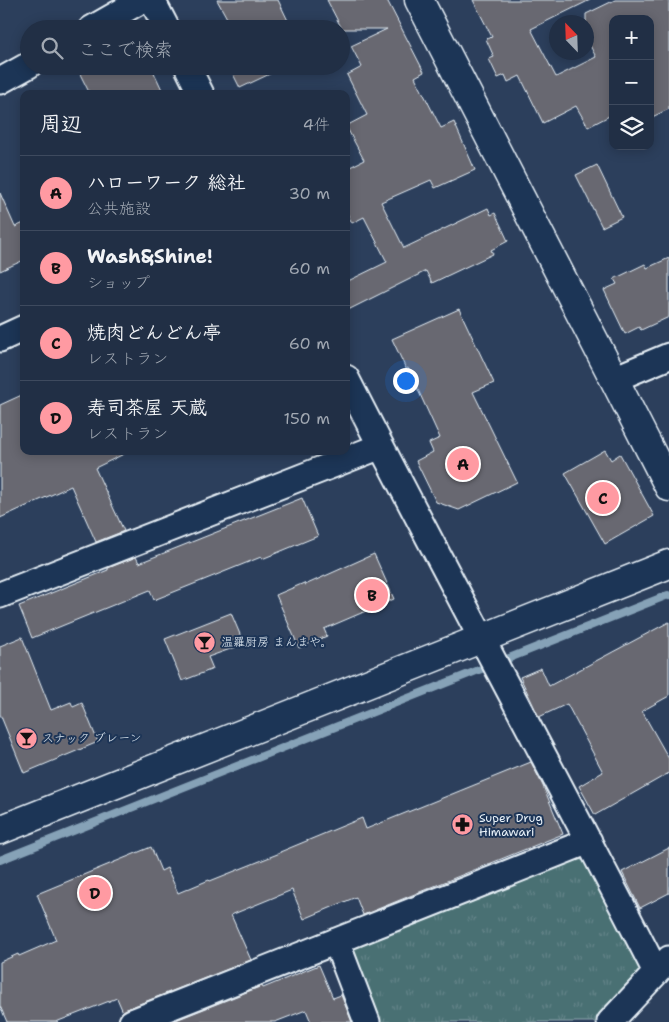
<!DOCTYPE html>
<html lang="ja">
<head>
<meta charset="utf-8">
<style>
	:root { --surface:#212f45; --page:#29374c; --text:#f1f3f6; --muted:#a2a9b3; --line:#3e4a5e; --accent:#ff9aa2 }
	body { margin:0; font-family:"Shantell Sans","Klee One",sans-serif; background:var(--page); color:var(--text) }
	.controls { position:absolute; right:15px; top:15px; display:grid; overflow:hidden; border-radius:10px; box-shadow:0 2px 12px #0003 }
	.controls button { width:45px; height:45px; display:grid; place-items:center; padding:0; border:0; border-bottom:1px solid var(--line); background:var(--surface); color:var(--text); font:25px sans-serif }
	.compass { position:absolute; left:549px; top:15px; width:45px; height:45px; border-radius:50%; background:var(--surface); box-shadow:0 2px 12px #0003; rotate:337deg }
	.you { position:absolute; left:405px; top:380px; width:18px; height:18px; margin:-12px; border:4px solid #fff; border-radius:50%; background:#1a73e8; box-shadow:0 0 0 8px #1a73e833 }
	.badge { display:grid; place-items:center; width:32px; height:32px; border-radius:50%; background:var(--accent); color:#111; font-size:16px; font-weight:700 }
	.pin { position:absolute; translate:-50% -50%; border:2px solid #fff; box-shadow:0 1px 5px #0006 }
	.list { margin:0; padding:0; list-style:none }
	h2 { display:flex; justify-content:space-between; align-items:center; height:65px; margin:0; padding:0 20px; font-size:21px }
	h2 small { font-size:16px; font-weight:400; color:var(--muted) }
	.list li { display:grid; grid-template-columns:32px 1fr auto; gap:15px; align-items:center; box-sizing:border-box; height:75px; padding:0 20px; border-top:1px solid var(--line) }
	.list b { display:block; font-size:19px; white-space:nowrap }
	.list p { margin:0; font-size:16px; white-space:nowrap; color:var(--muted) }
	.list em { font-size:16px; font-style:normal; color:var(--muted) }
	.icon { flex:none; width:28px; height:28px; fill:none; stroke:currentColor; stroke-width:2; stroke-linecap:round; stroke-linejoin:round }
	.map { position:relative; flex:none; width:669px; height:1022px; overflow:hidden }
	.search { position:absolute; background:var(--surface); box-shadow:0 2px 12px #0003; left:20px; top:20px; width:330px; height:55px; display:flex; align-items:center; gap:12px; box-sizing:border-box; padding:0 18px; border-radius:28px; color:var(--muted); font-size:19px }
	.panel { position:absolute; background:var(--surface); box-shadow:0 2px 12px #0003; left:20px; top:90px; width:330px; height:365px; border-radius:10px }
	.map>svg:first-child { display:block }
</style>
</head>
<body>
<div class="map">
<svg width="669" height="1022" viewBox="0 0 669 1022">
	<defs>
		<pattern id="park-tufts" width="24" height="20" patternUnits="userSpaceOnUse" patternTransform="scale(1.25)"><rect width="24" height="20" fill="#496f73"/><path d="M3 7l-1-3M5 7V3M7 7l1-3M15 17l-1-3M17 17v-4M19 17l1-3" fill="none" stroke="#638488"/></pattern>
	</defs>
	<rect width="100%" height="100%" fill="#2c3f5c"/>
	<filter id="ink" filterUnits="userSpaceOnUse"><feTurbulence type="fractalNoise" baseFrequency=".02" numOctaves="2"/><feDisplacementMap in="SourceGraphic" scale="10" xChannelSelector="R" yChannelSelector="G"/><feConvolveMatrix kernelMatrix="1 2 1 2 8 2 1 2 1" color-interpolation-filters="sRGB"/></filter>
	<g filter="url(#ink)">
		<path fill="url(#park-tufts)" stroke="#98b0b6" d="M575,858L588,862L642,963L640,976L597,1022H373L348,958L353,946Z"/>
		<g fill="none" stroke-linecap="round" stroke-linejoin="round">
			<path stroke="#86a2b7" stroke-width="8" d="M0,860L668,595L669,596"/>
		</g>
		<path fill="#676871" stroke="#e8f1f8" d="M217,0H278L292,29H233Z
			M327,0H387L424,72L415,77L441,128L454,122L475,170L435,188L431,180L381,202L404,248L488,208L491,215L495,213L508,241L491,250L493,254L432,283L426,271L346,311V282L387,262L364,217L352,223L346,211V169L364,160L346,126L367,115L347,75L362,67L351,46L387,29H342Z
			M473,0H590L531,29L556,77L596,57L586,38V14L615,0H669V109L650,118V19H613V114L588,127L576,106L543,123L520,76L508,82L505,75L498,78L489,59L494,57L486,39L492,37Z
			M76,66H151L164,94H90Z
			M229,66H271L274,72L240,88Z
			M597,165L622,217L602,227L576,175Z
			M0,193L15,227L24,223V260L0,271Z
			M669,258V317L641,330L639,327L625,334L604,290L617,284L614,279L645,264L647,268Z
			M459,309L494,383L473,392L517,482L459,510L436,502L416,461L433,452L429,443L440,438L408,368L406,369L392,339Z
			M24,394V451H130L95,468L124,531L96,542L71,486L0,518V405Z
			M605,450L611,460L620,454L654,516L605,544L565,473Z
			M302,498L318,536L262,559L261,557L154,600L150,590L32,638L19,606L108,570V568L136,557L139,563Z
			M374,554L394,599L324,629L327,636L299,648L276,595L304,583L305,585Z
			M231,613L242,639L235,642L236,647L208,657L213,669L182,681L165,639Z
			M669,622V696L642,711L669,759V773L595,815L579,786L603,772L567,704L539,717L520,677L541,668L549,686Z
			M22,637L51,710L71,702L73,707L82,703L98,742L24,773L0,714V646Z
			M531,762L543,786L563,834L363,915L356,897L304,919L292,890L231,915L251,960L127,1009L123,1012L117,998L56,1022H7L0,1006V962L18,954L19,956L56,940L37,894L151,847L161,871L167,868L178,893L209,880L210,881L280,853V852L362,818L366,829Z
			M669,848V893L640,908L622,872Z
			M319,965L333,998L341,995L352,1022H311L306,1010L275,1022H171L262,986L263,988Z"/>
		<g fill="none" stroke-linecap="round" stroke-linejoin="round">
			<defs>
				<path id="street" d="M152,0L167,29
					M91,29L142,0
					M187,66L201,94
					M0,81L29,65
					M0,339L24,328
					M346,378C447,577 555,773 656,972
					M614,379L669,356
					M0,595L381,446
					M336,941L367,1022
					M132,1022L589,841
					M610,1022L669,959"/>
				<path id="secondary" d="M419,0L614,379L669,487
					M0,830L669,564"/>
			</defs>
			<use href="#street" stroke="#e8f1f8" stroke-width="29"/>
			<use href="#secondary" stroke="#e8f1f8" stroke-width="31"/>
			<use href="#street" stroke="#1d3557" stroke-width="25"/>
			<use href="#secondary" stroke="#1d3557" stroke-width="28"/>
		</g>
	</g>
	<defs>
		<symbol id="bar-disc" viewBox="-11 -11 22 22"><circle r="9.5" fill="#ff9aa2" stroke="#1d3557"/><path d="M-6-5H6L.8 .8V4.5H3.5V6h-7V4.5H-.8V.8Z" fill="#111"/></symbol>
		<symbol id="pharmacy-disc" viewBox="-11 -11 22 22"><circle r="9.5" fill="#ff9aa2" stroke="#1d3557"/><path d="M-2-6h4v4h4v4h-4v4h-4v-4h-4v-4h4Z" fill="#111"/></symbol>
	</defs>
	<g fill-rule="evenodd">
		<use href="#bar-disc" x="192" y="630" width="25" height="25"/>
		<use href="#bar-disc" x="14" y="726" width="25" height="25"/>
		<use href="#pharmacy-disc" x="450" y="812" width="25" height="25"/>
	</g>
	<g text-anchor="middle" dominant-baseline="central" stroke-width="4" stroke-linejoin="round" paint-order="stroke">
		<g font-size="12" fill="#e8f1f8" stroke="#1d3557" text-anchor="start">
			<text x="221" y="642">温羅厨房 まんまや。</text>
			<text x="42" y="738">スナック ブレーン</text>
			<text x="479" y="818">Super Drug<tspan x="479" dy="14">Himawari</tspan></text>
		</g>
	</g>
</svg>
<div class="controls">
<button>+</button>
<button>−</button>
<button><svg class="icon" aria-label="layers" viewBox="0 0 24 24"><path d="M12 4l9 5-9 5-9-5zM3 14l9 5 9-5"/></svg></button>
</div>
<svg class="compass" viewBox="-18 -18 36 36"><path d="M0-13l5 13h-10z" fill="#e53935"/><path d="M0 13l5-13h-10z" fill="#a2a9b3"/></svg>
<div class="you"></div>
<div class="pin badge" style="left:463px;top:464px">A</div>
<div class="pin badge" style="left:372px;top:595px">B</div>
<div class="pin badge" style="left:603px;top:498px">C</div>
<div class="pin badge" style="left:95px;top:893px">D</div>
<div class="search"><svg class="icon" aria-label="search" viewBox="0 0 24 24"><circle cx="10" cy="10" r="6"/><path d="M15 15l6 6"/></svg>ここで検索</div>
<section class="panel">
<h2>周辺<small>4件</small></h2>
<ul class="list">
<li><span class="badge">A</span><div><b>ハローワーク 総社</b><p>公共施設</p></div><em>30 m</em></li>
<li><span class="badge">B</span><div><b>Wash&amp;Shine!</b><p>ショップ</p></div><em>60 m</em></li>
<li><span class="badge">C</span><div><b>焼肉どんどん亭</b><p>レストラン</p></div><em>60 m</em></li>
<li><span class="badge">D</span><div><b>寿司茶屋 天蔵</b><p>レストラン</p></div><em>150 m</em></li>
</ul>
</section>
</div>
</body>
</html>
